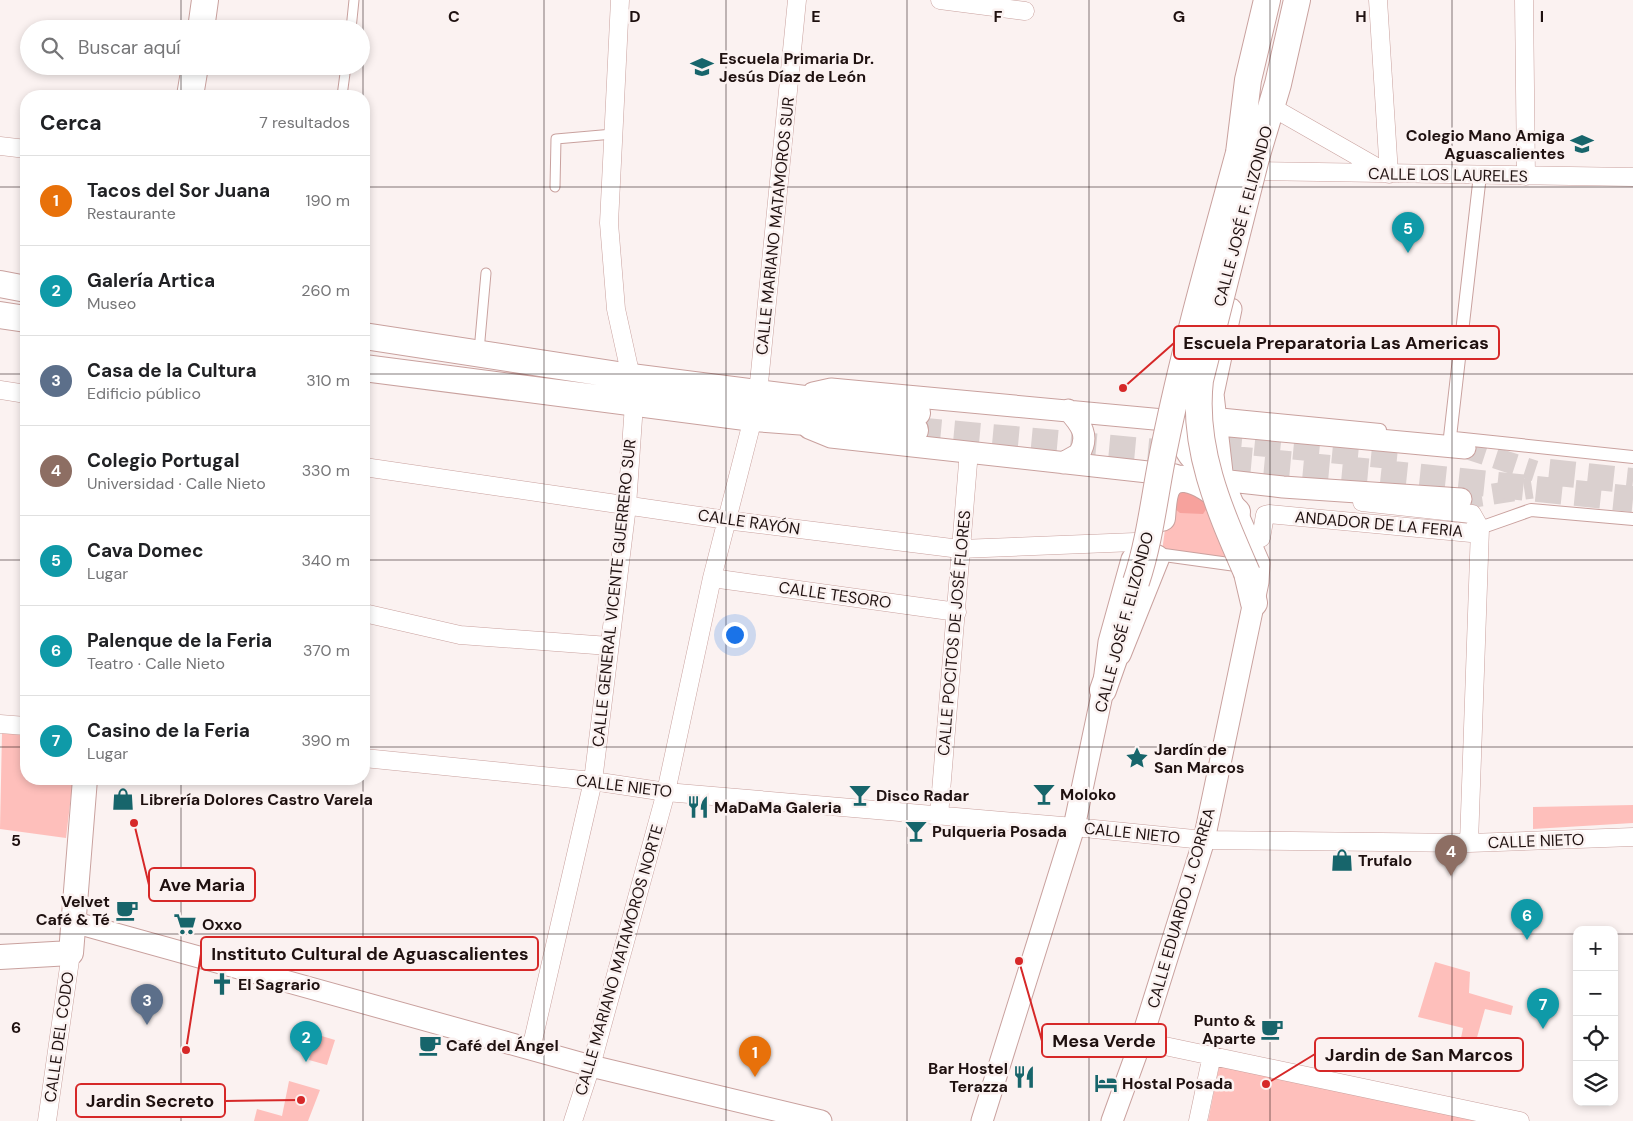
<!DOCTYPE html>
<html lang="es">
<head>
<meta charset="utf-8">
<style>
	:root { --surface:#fff; --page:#f6f6f6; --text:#202124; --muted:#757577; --line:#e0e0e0; --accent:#db2777 }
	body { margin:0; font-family:"DM Sans",sans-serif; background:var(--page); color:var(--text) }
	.controls { position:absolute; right:15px; bottom:15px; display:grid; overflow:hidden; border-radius:10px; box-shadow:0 2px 8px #0003 }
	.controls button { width:45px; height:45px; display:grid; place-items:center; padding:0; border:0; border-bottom:1px solid var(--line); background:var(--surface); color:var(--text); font:25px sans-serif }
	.you { position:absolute; left:734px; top:634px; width:18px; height:18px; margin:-12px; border:4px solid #fff; border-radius:50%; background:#1a73e8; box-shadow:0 0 0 8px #1a73e833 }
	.badge { display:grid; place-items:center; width:32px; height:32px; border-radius:50%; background:var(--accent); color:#fff; font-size:16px; font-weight:700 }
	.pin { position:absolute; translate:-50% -41px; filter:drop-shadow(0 1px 2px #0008) }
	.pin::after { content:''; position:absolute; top:26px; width:18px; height:15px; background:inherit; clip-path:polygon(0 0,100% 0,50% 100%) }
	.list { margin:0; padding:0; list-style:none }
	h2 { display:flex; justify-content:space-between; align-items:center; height:65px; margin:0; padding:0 20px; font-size:21px }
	h2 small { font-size:16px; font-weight:400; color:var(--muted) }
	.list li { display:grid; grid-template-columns:32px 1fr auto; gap:15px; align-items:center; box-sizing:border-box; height:90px; padding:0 20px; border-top:1px solid var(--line) }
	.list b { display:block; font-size:19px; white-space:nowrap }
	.list p { margin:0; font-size:16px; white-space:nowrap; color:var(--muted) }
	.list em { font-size:16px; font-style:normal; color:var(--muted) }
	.icon { flex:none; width:28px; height:28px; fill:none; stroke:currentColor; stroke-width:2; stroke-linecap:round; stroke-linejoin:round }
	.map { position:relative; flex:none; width:1633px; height:1121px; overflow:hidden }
	.search { position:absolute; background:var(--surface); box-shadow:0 2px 8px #0003; left:20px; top:20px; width:350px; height:55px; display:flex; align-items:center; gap:12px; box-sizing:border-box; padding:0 18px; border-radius:28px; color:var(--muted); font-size:19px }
	.panel { position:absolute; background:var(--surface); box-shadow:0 2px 8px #0003; left:20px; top:90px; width:350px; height:695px; border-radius:20px }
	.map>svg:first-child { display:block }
</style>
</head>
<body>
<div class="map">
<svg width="1633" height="1121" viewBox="0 0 1633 1121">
	<rect width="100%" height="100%" fill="#fbf2f1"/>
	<path fill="#febfbb" d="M1197,486L1242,571L1161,559L1168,507Z
		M2,733L26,735V779H73L66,838L0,829Z
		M1633,805V823L1533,829V807Z
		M1435,962L1470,972L1469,993L1513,1006L1511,1015L1485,1009L1476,1041L1461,1038L1463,1028L1418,1017Z
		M315,1034L335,1040L327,1065L309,1060Z
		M1220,1062L1488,1121H1208Z
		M289,1081L320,1090L308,1121H254L257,1109L282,1116Z"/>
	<path fill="#f7a29d" d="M1190,487L1209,505L1203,514L1180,513L1174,508L1175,492Z"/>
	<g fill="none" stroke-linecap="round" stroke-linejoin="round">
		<path stroke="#dad0cf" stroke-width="21" stroke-dasharray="21 11" stroke-linecap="butt" d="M1465,448L1535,471
			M1461,499L1532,488"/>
		<path stroke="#dad0cf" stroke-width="26" stroke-dasharray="26 13" stroke-linecap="butt" d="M915,430L1375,472L1633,499
			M1216,439L1403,457
			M1549,472L1633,481"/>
		<defs>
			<path id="service" d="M351,29L354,0
				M342,96L346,66
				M555,187L556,139L613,134
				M479,351L486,273"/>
			<path id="pedestrian" d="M1226,415L1380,430
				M1450,437L1480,175
				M1454,438L1633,457
				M1480,528L1531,510L1633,519
				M1157,554L1236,565"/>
			<path id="minor" d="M620,0L609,223L616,309L631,377
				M940,0L1025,11
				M1378,0L1389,174
				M1524,0L1526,176
				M1275,109L1387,173
				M0,146L26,149
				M1262,171L1633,177
				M0,390L26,394
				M758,393L797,0
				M364,467L734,521L960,549L1135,542
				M1362,502L1472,514L1480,528L1469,843
				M1261,538L1265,515L1269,514L1471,533L1480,528
				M712,578L957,612
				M364,613L460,635L609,646
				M0,724L26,726
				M364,758L593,781L666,792L1074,827L1204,840L1469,843L1633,837
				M939,816L969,451
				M1141,1041L1520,1121
				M531,1049L593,781L627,506L634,404
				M47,1121L71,953
				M573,1121L591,1066L666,792L712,578L753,418
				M1198,1121L1212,1055"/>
			<path id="tertiary" d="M813,393L831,389L1465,448
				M1183,406C1179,446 1181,456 1216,477
				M809,428L831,437L1175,475
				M1063,463L1079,454C1090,436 1081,424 1068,410
				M1212,479L1283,487L1461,499
				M73,922L591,1066L821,1121
				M982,1121L1074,827L1103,690L1109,642L1132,559
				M1112,1121L1141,1041L1204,840L1258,582L1259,563L1223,481L1213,394L1231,309"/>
			<path id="secondary" d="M0,957L71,953L85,779"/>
			<path id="primary" d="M201,29L205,0
				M190,96L195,66
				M1239,153L1248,80L1267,0
				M1256,158L1278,84L1297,0
				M0,284L26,289
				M0,315L26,319
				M364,336L631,377L917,413
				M364,368L753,418L915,430
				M1162,518C1163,508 1163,491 1170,484C1187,466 1226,501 1237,512
				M1247,573L1254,603
				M1118,653L1156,558
				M1103,690L1122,636"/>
		</defs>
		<use href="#service" stroke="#c9a19e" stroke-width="11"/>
		<use href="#pedestrian" stroke="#c9a19e" stroke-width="14"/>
		<use href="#minor" stroke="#c9a19e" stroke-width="19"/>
		<use href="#tertiary" stroke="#c9a19e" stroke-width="23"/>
		<use href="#secondary" stroke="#c9a19e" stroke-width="26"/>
		<use href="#primary" stroke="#c9a19e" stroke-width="28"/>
		<use href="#service" stroke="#fff" stroke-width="9"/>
		<use href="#pedestrian" stroke="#fff" stroke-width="12"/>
		<use href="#minor" stroke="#fff" stroke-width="18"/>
		<use href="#tertiary" stroke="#fff" stroke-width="21"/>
		<use href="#secondary" stroke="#fff" stroke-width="24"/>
		<use href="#primary" stroke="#fff" stroke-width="26"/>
		<defs>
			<path id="primary-bridge" d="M1247,573C1220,511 1192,449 1200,380L1256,158
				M1136,582C1151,537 1155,490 1165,444C1185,346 1213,249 1239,153"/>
		</defs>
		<use href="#primary-bridge" stroke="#c9a19e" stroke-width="28" stroke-linecap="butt"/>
		<use href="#primary-bridge" stroke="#fff" stroke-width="26"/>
	</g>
	<path fill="none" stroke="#1f1110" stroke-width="1" stroke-opacity="0.55" d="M181,0V29M363,0V96M544,0V1121M726,0V1121M907,0V1121M1089,0V1121M1270,0V1121M1452,0V1121M181,66V96M0,187H26M364,187H1633M0,374H26M364,374H1633M0,560H26M364,560H1633M0,747H26M364,747H1633M181,779V1121M363,779V1121M0,934H1577M1614,934H1633"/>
	<defs>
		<symbol id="school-bare" viewBox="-9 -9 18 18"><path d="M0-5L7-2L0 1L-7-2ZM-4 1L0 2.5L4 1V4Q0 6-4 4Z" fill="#17656b" stroke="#fbf2f1" stroke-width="2.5" paint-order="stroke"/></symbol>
		<symbol id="sight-bare" viewBox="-9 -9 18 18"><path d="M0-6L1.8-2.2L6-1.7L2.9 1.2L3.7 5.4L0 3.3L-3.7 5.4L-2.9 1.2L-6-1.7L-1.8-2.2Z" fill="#17656b" stroke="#fbf2f1" stroke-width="2.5" paint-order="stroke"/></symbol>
		<symbol id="bar-bare" viewBox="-9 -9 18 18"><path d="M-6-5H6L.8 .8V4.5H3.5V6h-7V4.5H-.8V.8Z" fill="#17656b" stroke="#fbf2f1" stroke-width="2.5" paint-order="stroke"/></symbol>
		<symbol id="shop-bare" viewBox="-9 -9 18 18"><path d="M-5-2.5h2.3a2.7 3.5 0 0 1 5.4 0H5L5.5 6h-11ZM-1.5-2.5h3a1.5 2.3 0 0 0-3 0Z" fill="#17656b" stroke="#fbf2f1" stroke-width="2.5" paint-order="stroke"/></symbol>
		<symbol id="restaurant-bare" viewBox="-9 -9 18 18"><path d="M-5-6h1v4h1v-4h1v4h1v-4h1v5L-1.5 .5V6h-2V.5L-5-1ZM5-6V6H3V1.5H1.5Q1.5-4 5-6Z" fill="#17656b" stroke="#fbf2f1" stroke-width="2.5" paint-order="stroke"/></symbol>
		<symbol id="cafe-bare" viewBox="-9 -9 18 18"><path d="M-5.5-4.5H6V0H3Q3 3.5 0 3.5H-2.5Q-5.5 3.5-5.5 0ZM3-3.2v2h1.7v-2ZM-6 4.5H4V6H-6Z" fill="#17656b" stroke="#fbf2f1" stroke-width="2.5" paint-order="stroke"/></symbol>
		<symbol id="supermarket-bare" viewBox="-9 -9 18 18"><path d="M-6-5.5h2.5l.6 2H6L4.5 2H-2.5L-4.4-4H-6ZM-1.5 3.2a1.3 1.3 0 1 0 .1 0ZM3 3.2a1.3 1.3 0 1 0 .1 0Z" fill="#17656b" stroke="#fbf2f1" stroke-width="2.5" paint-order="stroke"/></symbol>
		<symbol id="church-bare" viewBox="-9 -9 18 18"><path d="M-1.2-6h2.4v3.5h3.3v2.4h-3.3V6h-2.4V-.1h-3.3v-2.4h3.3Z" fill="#17656b" stroke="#fbf2f1" stroke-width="2.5" paint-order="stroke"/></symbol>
		<symbol id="hotel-bare" viewBox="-9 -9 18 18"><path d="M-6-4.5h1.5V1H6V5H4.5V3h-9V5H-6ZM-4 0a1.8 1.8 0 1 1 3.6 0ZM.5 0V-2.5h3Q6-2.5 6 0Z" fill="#17656b" stroke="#fbf2f1" stroke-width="2.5" paint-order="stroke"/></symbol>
	</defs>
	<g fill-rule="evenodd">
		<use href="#school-bare" x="686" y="51" width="32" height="32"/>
		<use href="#school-bare" x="1566" y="128" width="32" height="32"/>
		<use href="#sight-bare" x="1121" y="742" width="32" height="32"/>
		<use href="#bar-bare" x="1028" y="778" width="32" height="32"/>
		<use href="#bar-bare" x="844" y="779" width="32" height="32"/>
		<use href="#shop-bare" x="107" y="783" width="32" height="32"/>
		<use href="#restaurant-bare" x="682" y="791" width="32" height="32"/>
		<use href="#bar-bare" x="900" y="815" width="32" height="32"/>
		<use href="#shop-bare" x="1326" y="844" width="32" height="32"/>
		<use href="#cafe-bare" x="111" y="894" width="32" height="32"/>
		<use href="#supermarket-bare" x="169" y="908" width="32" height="32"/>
		<use href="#church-bare" x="206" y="968" width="32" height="32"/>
		<use href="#cafe-bare" x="1256" y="1013" width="32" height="32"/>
		<use href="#cafe-bare" x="414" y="1029" width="32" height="32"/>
		<use href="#restaurant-bare" x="1008" y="1061" width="32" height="32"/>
		<use href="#hotel-bare" x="1090" y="1067" width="32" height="32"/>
	</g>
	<g text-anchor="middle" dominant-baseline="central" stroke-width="5" stroke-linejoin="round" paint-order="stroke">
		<g font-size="16" font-weight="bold" fill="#1f1110" stroke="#fbf2f1" text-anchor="start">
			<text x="719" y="58">Escuela Primaria Dr.<tspan x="719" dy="18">Jesús Díaz de León</tspan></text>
			<text x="1565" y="135" text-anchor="end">Colegio Mano Amiga<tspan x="1565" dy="18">Aguascalientes</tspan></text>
			<text x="1154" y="749">Jardín de<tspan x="1154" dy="18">San Marcos</tspan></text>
			<text x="1060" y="794">Moloko</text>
			<text x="876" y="795">Disco Radar</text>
			<text x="140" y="799">Librería Dolores Castro Varela</text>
			<text x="714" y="807">MaDaMa Galeria</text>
			<text x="932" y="831">Pulqueria Posada</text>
			<text x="1358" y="860">Trufalo</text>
			<text x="110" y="901" text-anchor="end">Velvet<tspan x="110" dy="18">Café &amp; Té</tspan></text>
			<text x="202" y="924">Oxxo</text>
			<text x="238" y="984">El Sagrario</text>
			<text x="1256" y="1020" text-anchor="end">Punto &amp;<tspan x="1256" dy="18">Aparte</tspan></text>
			<text x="446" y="1045">Café del Ángel</text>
			<text x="1008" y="1068" text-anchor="end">Bar Hostel<tspan x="1008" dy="18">Terazza</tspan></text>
			<text x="1122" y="1083">Hostal Posada</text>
		</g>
		<g font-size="16" fill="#1f1110" stroke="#fbf2f1">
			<text transform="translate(1448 175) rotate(1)">CALLE LOS LAURELES</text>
			<text transform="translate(1243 216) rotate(-75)">CALLE JOSÉ F. ELIZONDO</text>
			<text transform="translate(775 226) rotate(-84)">CALLE MARIANO MATAMOROS SUR</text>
			<text transform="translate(749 522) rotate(8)">CALLE RAYÓN</text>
			<text transform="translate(1379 524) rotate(5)">ANDADOR DE LA FERIA</text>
			<text transform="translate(614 593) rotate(-84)">CALLE GENERAL VICENTE GUERRERO SUR</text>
			<text transform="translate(835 595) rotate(8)">CALLE TESORO</text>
			<text transform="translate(1124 622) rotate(-75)">CALLE JOSÉ F. ELIZONDO</text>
			<text transform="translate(954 633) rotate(-85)">CALLE POCITOS DE JOSÉ FLORES</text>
			<text transform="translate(624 786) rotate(7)">CALLE NIETO</text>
			<text transform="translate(1132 833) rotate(6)">CALLE NIETO</text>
			<text transform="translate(1536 841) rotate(-2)">CALLE NIETO</text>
			<text transform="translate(1181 908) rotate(-74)">CALLE EDUARDO J. CORREA</text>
			<text transform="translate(619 960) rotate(-74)">CALLE MARIANO MATAMOROS NORTE</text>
			<text transform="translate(59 1037) rotate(-82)">CALLE DEL CODO</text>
		</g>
	</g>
	<g font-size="16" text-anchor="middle" font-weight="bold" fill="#1f1110" stroke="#fbf2f1" stroke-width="5" stroke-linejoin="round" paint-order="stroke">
		<text x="454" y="22">C</text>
		<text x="635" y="22">D</text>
		<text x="816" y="22">E</text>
		<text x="998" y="22">F</text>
		<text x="1179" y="22">G</text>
		<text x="1361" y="22">H</text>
		<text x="1542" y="22">I</text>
		<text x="16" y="846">5</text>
		<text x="16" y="1033">6</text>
	</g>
	<path fill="none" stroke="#d62828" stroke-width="2" d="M1123 388L1174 343M134 823L149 885M186 1050L201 954M1019 961L1042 1041M1266 1084L1315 1054M301 1100L225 1101"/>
	<g fill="#d62828" stroke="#fbf2f1" stroke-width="2">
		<circle cx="1123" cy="388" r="5"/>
		<circle cx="134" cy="823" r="5"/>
		<circle cx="186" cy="1050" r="5"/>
		<circle cx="1019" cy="961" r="5"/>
		<circle cx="1266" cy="1084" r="5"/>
		<circle cx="301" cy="1100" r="5"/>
	</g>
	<g fill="#fbf2f1" stroke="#d62828" stroke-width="2">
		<rect x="1174" y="326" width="325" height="33" rx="5"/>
		<rect x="149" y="868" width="106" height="33" rx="5"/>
		<rect x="201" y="937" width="337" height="33" rx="5"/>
		<rect x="1042" y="1024" width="124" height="33" rx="5"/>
		<rect x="1315" y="1038" width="208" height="33" rx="5"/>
		<rect x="76" y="1084" width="149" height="33" rx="5"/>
	</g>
	<g font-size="18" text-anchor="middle" font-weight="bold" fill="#1f1110">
		<text x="1336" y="349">Escuela Preparatoria Las Americas</text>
		<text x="202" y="891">Ave Maria</text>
		<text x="370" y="960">Instituto Cultural de Aguascalientes</text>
		<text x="1104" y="1047">Mesa Verde</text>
		<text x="1419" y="1061">Jardin de San Marcos</text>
		<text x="150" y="1107">Jardin Secreto</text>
	</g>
</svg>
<div class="controls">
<button>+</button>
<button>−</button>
<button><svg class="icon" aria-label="locate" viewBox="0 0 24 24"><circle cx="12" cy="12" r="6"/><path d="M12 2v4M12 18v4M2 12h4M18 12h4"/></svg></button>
<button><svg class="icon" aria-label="layers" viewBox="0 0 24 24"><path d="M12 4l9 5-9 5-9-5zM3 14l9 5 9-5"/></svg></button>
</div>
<div class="you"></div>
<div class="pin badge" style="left:755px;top:1077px;background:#e8710a">1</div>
<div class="pin badge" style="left:306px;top:1062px;background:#0f9aa8">2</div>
<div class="pin badge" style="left:147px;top:1025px;background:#5c6f8a">3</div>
<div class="pin badge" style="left:1451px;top:876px;background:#8d6e63">4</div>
<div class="pin badge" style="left:1408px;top:253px;background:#0f9aa8">5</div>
<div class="pin badge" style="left:1527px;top:940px;background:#0f9aa8">6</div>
<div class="pin badge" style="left:1543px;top:1029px;background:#0f9aa8">7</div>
<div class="search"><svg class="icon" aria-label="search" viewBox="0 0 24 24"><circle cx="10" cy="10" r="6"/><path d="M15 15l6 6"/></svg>Buscar aquí</div>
<section class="panel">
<h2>Cerca<small>7 resultados</small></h2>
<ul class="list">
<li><span class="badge" style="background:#e8710a">1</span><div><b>Tacos del Sor Juana</b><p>Restaurante</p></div><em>190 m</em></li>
<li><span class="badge" style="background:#0f9aa8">2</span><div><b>Galería Artica</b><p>Museo</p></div><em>260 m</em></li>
<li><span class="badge" style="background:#5c6f8a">3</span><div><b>Casa de la Cultura</b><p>Edificio público</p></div><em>310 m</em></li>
<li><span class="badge" style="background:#8d6e63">4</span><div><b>Colegio Portugal</b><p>Universidad · Calle Nieto</p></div><em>330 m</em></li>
<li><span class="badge" style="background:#0f9aa8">5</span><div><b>Cava Domec</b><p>Lugar</p></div><em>340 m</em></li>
<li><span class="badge" style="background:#0f9aa8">6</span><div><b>Palenque de la Feria</b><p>Teatro · Calle Nieto</p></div><em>370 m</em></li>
<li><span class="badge" style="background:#0f9aa8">7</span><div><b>Casino de la Feria</b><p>Lugar</p></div><em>390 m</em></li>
</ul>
</section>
</div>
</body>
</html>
